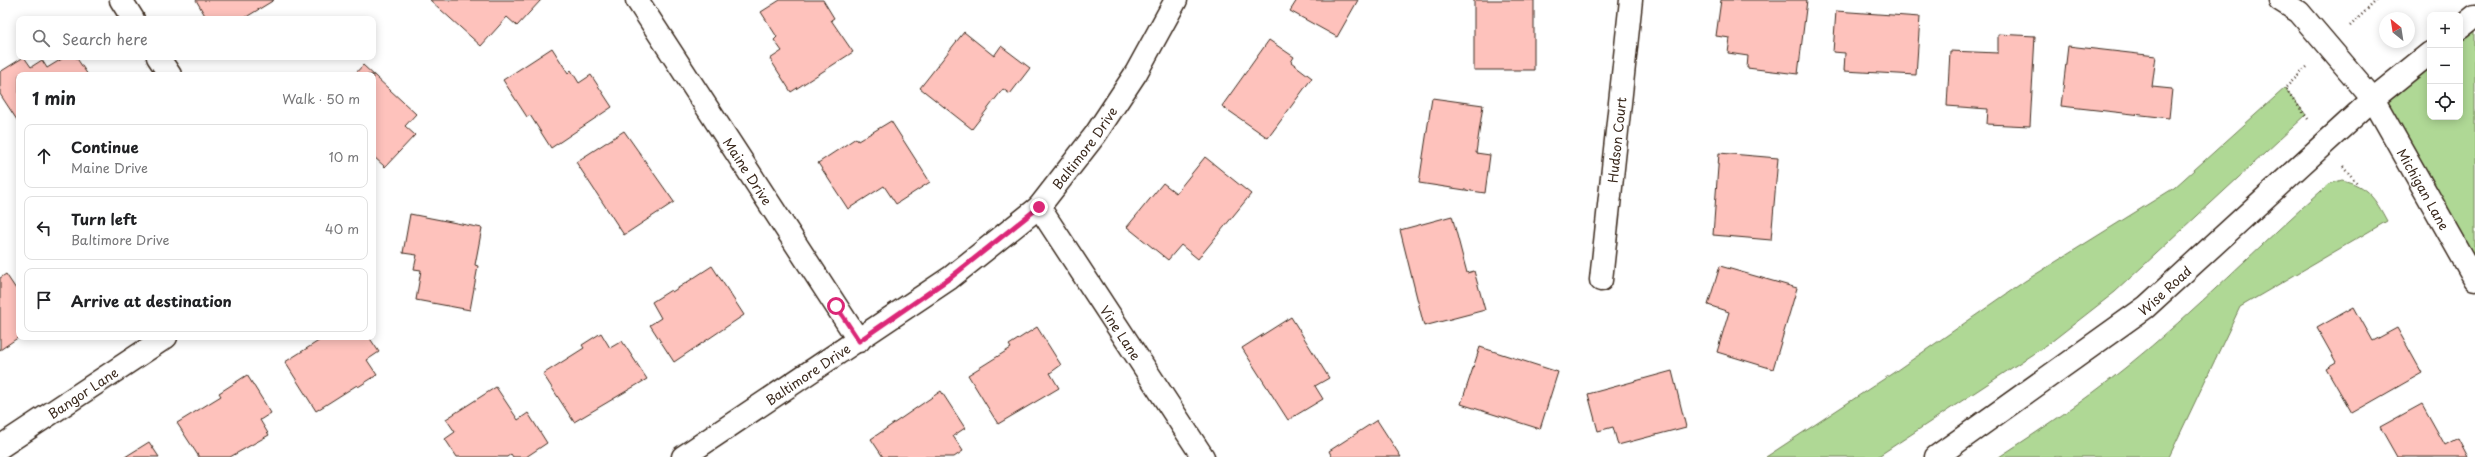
<!DOCTYPE html>
<html lang="en">
<head>
<meta charset="utf-8">
<style>
	:root { --surface:#fff; --page:#f2f2f2; --text:#202124; --muted:#757577; --line:#e0e0e0 }
	body { margin:0; font-family:"Playpen Sans",sans-serif; background:var(--page); color:var(--text) }
	.controls { position:absolute; right:12px; top:12px; display:grid; overflow:hidden; border-radius:8px; box-shadow:0 2px 10px #0003 }
	.controls button { width:36px; height:36px; display:grid; place-items:center; padding:0; border:0; border-bottom:1px solid var(--line); background:var(--surface); color:var(--text); font:20px sans-serif }
	.compass { position:absolute; left:2379px; top:12px; width:36px; height:36px; border-radius:50%; background:var(--surface); box-shadow:0 2px 10px #0003; rotate:330deg }
	.stop { position:absolute; width:12px; height:12px; margin:-9px; border:3px solid #db2777; border-radius:50%; background:#fff }
	.stop.end { background:#db2777; border-color:#fff; box-shadow:0 1px 4px #0008 }
	.list { margin:0; padding:0; list-style:none }
	h2 { display:flex; justify-content:space-between; align-items:center; height:52px; margin:0; padding:0 16px; font-size:17px }
	h2 small { font-size:13px; font-weight:400; color:var(--muted) }
	.list li { display:grid; grid-template-columns:26px 1fr auto; gap:12px; align-items:center; box-sizing:border-box; height:64px; margin:0 8px 8px; padding:0 8px; border:1px solid var(--line); border-radius:8px }
	.list b { display:block; font-size:15px; white-space:nowrap }
	.list p { margin:0; font-size:13px; white-space:nowrap; color:var(--muted) }
	.list em { font-size:13px; font-style:normal; color:var(--muted) }
	.icon { flex:none; width:22px; height:22px; fill:none; stroke:currentColor; stroke-width:2; stroke-linecap:round; stroke-linejoin:round }
	.map { position:relative; flex:none; width:2475px; height:457px; overflow:hidden }
	.search { position:absolute; background:var(--surface); box-shadow:0 2px 10px #0003; left:16px; top:16px; width:360px; height:44px; display:flex; align-items:center; gap:10px; box-sizing:border-box; padding:0 14px; border-radius:8px; color:var(--muted); font-size:15px }
	.panel { position:absolute; background:var(--surface); box-shadow:0 2px 10px #0003; left:16px; top:72px; width:360px; height:268px; border-radius:8px }
	.map>svg:first-child { display:block }
</style>
</head>
<body>
<div class="map">
<svg width="2475" height="457" viewBox="0 0 2475 457">
	<rect width="100%" height="100%" fill="#fff"/>
	<filter id="ink" filterUnits="userSpaceOnUse"><feTurbulence type="fractalNoise" baseFrequency=".025" numOctaves="2"/><feDisplacementMap in="SourceGraphic" scale="8" xChannelSelector="R" yChannelSelector="G"/><feConvolveMatrix kernelMatrix="1 2 1 2 8 2 1 2 1" color-interpolation-filters="sRGB"/></filter>
	<g filter="url(#ink)">
		<path fill="#afd895" stroke="#75815a" d="M2475,16V279L2373,99L2430,53V117H2460V28Z
			M2285,88L2306,115L2115,292L2051,342L1877,457H1766L1893,373L2025,281L2174,188Z
			M2342,180C2368,186 2375,199 2387,221L2240,307L2169,457H1999C2042,429 2084,401 2125,368C2196,311 2260,244 2329,184Z"/>
		<path fill="#fec2bc" stroke="#3b2a1e" d="M196,0H274L243,19H207Z
			M430,0H541L517,26L507,17L481,46Z
			M780,0H823L834,18L831,20L853,52L791,92L770,59L782,51L774,40L777,37L761,12Z
			M1297,0H1358L1337,37L1290,11Z
			M1474,0H1534V70H1474Z
			M1721,0H1807L1798,74L1747,68L1748,56L1728,53L1730,38L1716,36Z
			M1836,11L1920,17L1916,75L1844,71L1845,53L1833,52Z
			M964,32L994,56L1001,46L1030,68L1010,94L1003,89L972,129L920,88Z
			M1998,34L2035,36L2030,126L1987,124L1988,109L1947,106L1950,51L1998,53Z
			M1269,40L1294,57L1291,62L1312,78L1268,138L1222,106Z
			M2068,46L2156,56L2152,87L2172,89L2169,118L2061,106Z
			M552,48L568,73L571,70L579,83L591,75L612,107L551,148L530,115L527,117L503,80Z
			M24,57L31,67L42,60L47,68L65,57H76L88,75H19V123L0,94V72Z
			M363,65L416,114L405,126L415,135L385,167L373,156V75H354Z
			M1432,98L1483,105L1476,153L1490,155L1485,193L1419,183Z
			M891,121L930,182L896,204L884,186L848,209L818,163L856,138L858,141Z
			M624,131L674,202L624,235L576,162Z
			M1719,153L1778,158L1771,240L1713,235Z
			M1205,157L1251,194L1198,259L1181,245L1168,260L1127,227L1163,183L1176,193Z
			M410,214L482,228L475,265L478,266L470,310L416,300L421,270L414,269L417,255L403,253Z
			M1452,216L1467,273L1474,271L1485,310L1424,326L1400,230Z
			M712,266L744,315L674,362L650,325L661,318L652,302L671,290L672,292Z
			M1720,266L1797,288L1773,369L1717,352L1729,312L1708,305Z
			M6,274L16,289L19,287V337L0,350V278Z
			M2354,307L2373,341L2397,328L2422,373L2352,413L2326,368L2336,362L2317,328Z
			M1291,317L1329,378L1315,386L1323,399L1288,420L1242,348Z
			M1037,327L1061,365L1050,373L1059,388L998,424L968,375L1011,348L1009,345Z
			M601,333L610,348L622,341L647,379L574,422L543,374L584,348L582,345Z
			M325,337H369L379,352L367,360L377,375L358,387L357,385L316,411L285,362Z
			M1480,347L1558,372L1540,429L1461,404Z
			M1672,371L1686,427L1618,445L1613,427L1598,431L1588,394Z
			M247,375L271,413L260,420L269,435L230,457H199L177,423L221,396L219,393Z
			M496,387L518,420L528,413L547,443L526,457H513L511,454L507,457H457L445,439L455,432L446,419Z
			M941,391L965,428L953,436L963,451L954,457H883L871,439Z
			M2422,404L2445,445L2458,438L2468,457H2397L2380,427Z
			M1377,420L1401,457H1332L1329,451Z
			M149,442L159,457H125Z"/>
		<g fill="none" stroke-linecap="round" stroke-linejoin="round">
			<defs>
				<g id="minor">
					<path d="M121,0L133,19"/>
					<path id="s1" d="M637,0L859,341"/>
					<path id="s2" d="M2280,0L2299,12L2373,99L2475,279"/>
					<path d="M2460,28L2475,16"/>
					<path d="M158,57L170,75"/>
					<path id="s3" d="M1039,207L1203,457"/>
					<path id="s4" d="M1601,280L1631,0"/>
					<path id="s5" d="M0,447L166,337"/>
					<path id="s6" d="M683,457L950,278L1039,207L1095,135L1136,73L1176,0"/>
					<path id="s7" d="M1936,457L2146,307L2373,99L2430,53"/>
				</g>
			</defs>
			<use href="#minor" stroke="#3b2a1e" stroke-width="25"/>
			<path stroke="#3b2a1e" stroke-width="2.5" stroke-dasharray="1 3" stroke-linecap="butt" d="M2350,26L2377,0
				M2307,67L2285,88L2308,119
				M2343,166L2357,183"/>
			<use href="#minor" stroke="#fff" stroke-width="22"/>
		</g>
	</g>
	<g fill="none" stroke-linecap="round" stroke-linejoin="round" filter="url(#ink)">
		<path stroke="#db2777" stroke-width="5" d="M836,306L859,341L950,278L1039,207"/>
	</g>
	<g text-anchor="middle" dominant-baseline="central" stroke-width="3" stroke-linejoin="round" paint-order="stroke">
		<g font-size="13" fill="#3b2a1e" stroke="#fff">
			<text stroke="none"><textPath href="#s4" startOffset="141">Hudson Court</textPath></text>
			<text stroke="none"><textPath href="#s6" startOffset="510">Baltimore Drive</textPath></text>
			<text stroke="none"><textPath href="#s1" startOffset="204">Maine Drive</textPath></text>
			<text stroke="none"><textPath href="#s2" startOffset="240">Michigan Lane</textPath></text>
			<text stroke="none"><textPath href="#s7" startOffset="283">Wise Road</textPath></text>
			<text stroke="none"><textPath href="#s3" startOffset="150">Vine Lane</textPath></text>
			<text stroke="none"><textPath href="#s6" startOffset="150">Baltimore Drive</textPath></text>
			<text stroke="none"><textPath href="#s5" startOffset="99">Bangor Lane</textPath></text>
		</g>
	</g>
</svg>
<div class="controls">
<button>+</button>
<button>−</button>
<button><svg class="icon" aria-label="locate" viewBox="0 0 24 24"><circle cx="12" cy="12" r="6"/><path d="M12 2v4M12 18v4M2 12h4M18 12h4"/></svg></button>
</div>
<svg class="compass" viewBox="-18 -18 36 36"><path d="M0-13l5 13h-10z" fill="#e53935"/><path d="M0 13l5-13h-10z" fill="#757577"/></svg>
<div class="stop" style="left:836px;top:306px"></div>
<div class="stop end" style="left:1039px;top:207px"></div>
<div class="search"><svg class="icon" aria-label="search" viewBox="0 0 24 24"><circle cx="10" cy="10" r="6"/><path d="M15 15l6 6"/></svg>Search here</div>
<section class="panel">
<h2>1 min<small>Walk · 50 m</small></h2>
<ul class="list">
<li><svg class="icon" aria-label="ahead" viewBox="0 0 24 24"><path d="M12 20V5M6 11l6-6 6 6"/></svg><div><b>Continue</b><p>Maine Drive</p></div><em>10 m</em></li>
<li><svg class="icon" aria-label="left" viewBox="0 0 24 24"><path d="M17 20v-9H6M10 6l-5 5 5 5"/></svg><div><b>Turn left</b><p>Baltimore Drive</p></div><em>40 m</em></li>
<li><svg class="icon" aria-label="arrive" viewBox="0 0 24 24"><path d="M6 21V4h12l-3 4 3 4H6"/></svg><div><b>Arrive at destination</b></div></li>
</ul>
</section>
</div>
</body>
</html>
